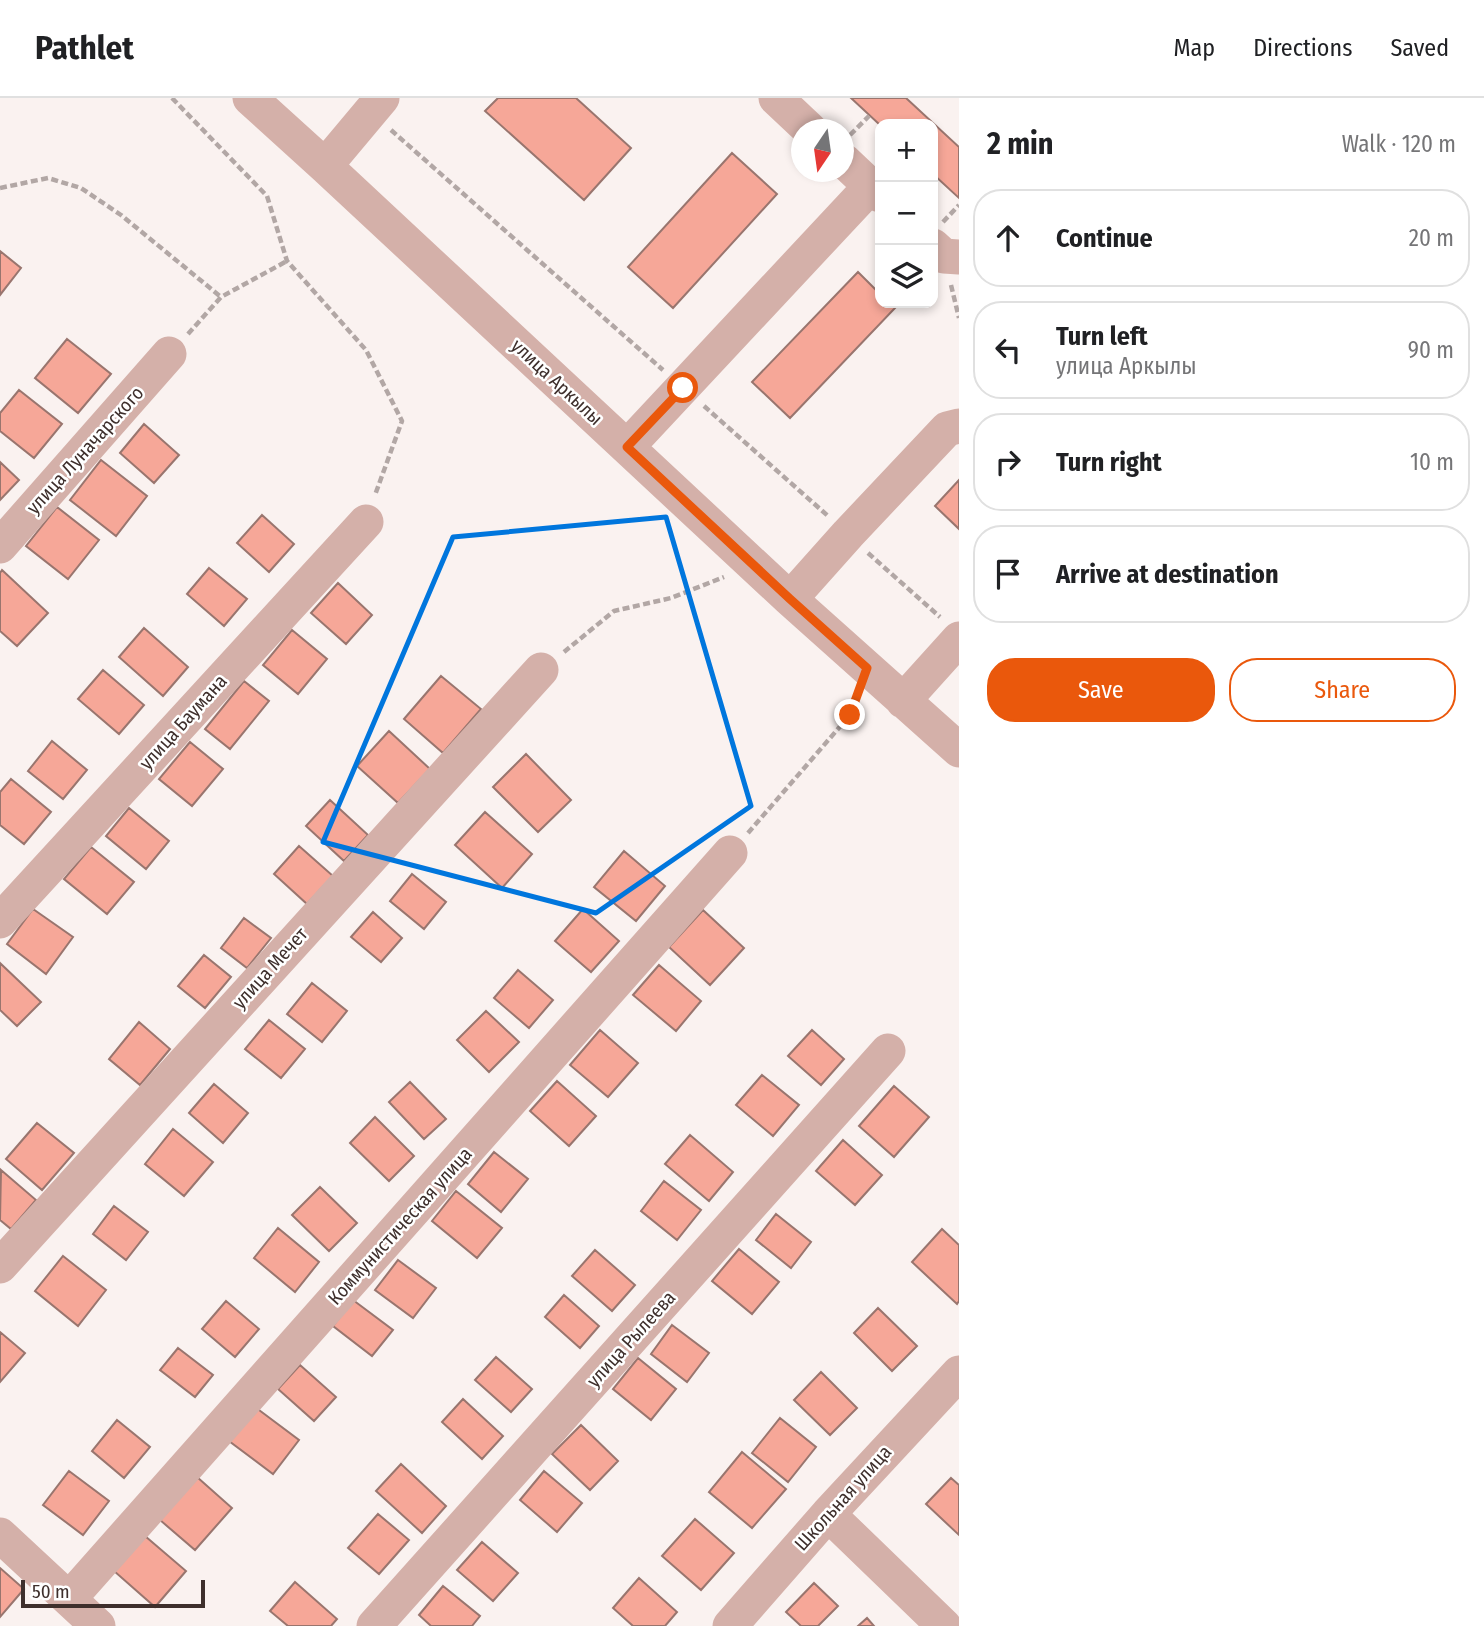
<!DOCTYPE html>
<html lang="en">
<head>
<meta charset="utf-8">
<style>
	:root { --surface:#fff; --page:#f6f6f6; --text:#202124; --muted:#757577; --line:#e0e0e0; --accent:#ea580c }
	body { margin:0; font-family:"Fira Sans Condensed",sans-serif; background:var(--page); color:var(--text) }
	.controls { position:absolute; right:21px; top:21px; display:grid; overflow:hidden; border-radius:14px; box-shadow:0 4px 10px #0003 }
	.controls button { width:63px; height:63px; display:grid; place-items:center; padding:0; border:0; border-bottom:2px solid var(--line); background:var(--surface); color:var(--text); font:35px sans-serif }
	.compass { position:absolute; left:791px; top:21px; width:63px; height:63px; border-radius:50%; background:var(--surface); box-shadow:0 4px 10px #0003; rotate:193deg }
	.scale { position:absolute; left:21px; bottom:18px; width:184px; box-sizing:border-box; padding-left:7px; border:4px solid #3e2f2c; border-top:0; font-size:19px; line-height:24px; white-space:nowrap; color:#3e2f2c; -webkit-text-stroke:5px #fff; paint-order:stroke }
	.stop { position:absolute; width:21px; height:21px; margin:-16px; border:5px solid #ea580c; border-radius:50%; background:#fff }
	.stop.end { background:#ea580c; border-color:#fff; box-shadow:0 2px 7px #0008 }
	.list { margin:0; padding:0; list-style:none }
	h2 { display:flex; justify-content:space-between; align-items:center; height:91px; margin:0; padding:0 28px; font-size:30px }
	h2 small { font-size:23px; font-weight:400; color:var(--muted) }
	.list li { display:grid; grid-template-columns:46px 1fr auto; gap:21px; align-items:center; box-sizing:border-box; height:98px; margin:0 14px 14px; padding:0 14px; border:2px solid var(--line); border-radius:28px }
	.list b { display:block; font-size:26px; white-space:nowrap }
	.list p { margin:0; font-size:23px; white-space:nowrap; color:var(--muted) }
	.list em { font-size:23px; font-style:normal; color:var(--muted) }
	.actions { display:flex; gap:14px; padding:21px 28px }
	.actions a { flex:1; padding:16px 0; border:2px solid var(--accent); border-radius:28px; text-align:center; font-size:24px; color:var(--accent) }
	.actions .main { background:var(--accent); color:#fff }
	.icon { flex:none; width:38px; height:38px; fill:none; stroke:currentColor; stroke-width:2; stroke-linecap:round; stroke-linejoin:round }
	.map { position:relative; flex:none; width:959px; height:1528px; overflow:hidden }
	header { display:flex; align-items:center; gap:42px; box-sizing:border-box; height:98px; padding:0 35px; background:var(--surface); border-bottom:2px solid var(--line) }
	header strong { font-size:33px }
	nav { display:flex; gap:38px; margin-inline-start:auto; font-size:24px }
	main { display:flex }
	aside { flex:1; background:var(--surface) }
	.map>svg:first-child { display:block }
</style>
</head>
<body>
<header>
<strong>Pathlet</strong>
<nav><a>Map</a><a>Directions</a><a>Saved</a></nav>
</header>
<main>
<div class="map">
<svg width="959" height="1528" viewBox="0 0 959 1528">
	<rect width="100%" height="100%" fill="#faf2f0"/>
	<path fill="#f6a798" stroke="#99756e" stroke-width="2" d="M498,0H576L631,50L584,102L485,13Z
		M851,0H906L959,49V100L933,76V26L880,27Z
		M732,55L777,96L673,210L628,169Z
		M0,153L21,170L0,197Z
		M858,174L880,196V205H890L895,210L790,320L752,284Z
		M67,241L111,276L78,315L35,280Z
		M19,292L62,326L34,360L0,333V315Z
		M144,326L179,357L154,385L120,355Z
		M101,362L147,398L116,438L70,402Z
		M0,364L19,382L0,402Z
		M959,382V431L935,408Z
		M57,409L99,442L68,481L26,448Z
		M262,417L294,446L269,474L237,445Z
		M209,470L247,501L224,528L187,496Z
		M2,472L48,515L17,548L0,533V475Z
		M338,485L372,517L346,546L311,515Z
		M144,530L188,569L163,598L119,559Z
		M292,532L327,561L298,596L263,567Z
		M103,572L144,607L119,636L78,601Z
		M441,578L481,611L443,655L404,621Z
		M244,583L269,603L230,651L205,631Z
		M389,633L430,671L398,705L357,668Z
		M52,643L87,672L63,701L28,673Z
		M190,644L223,671L192,708L159,681Z
		M526,656L571,702L538,734L493,689Z
		M11,681L51,714L24,746L0,727V694Z
		M330,702L368,737L344,763L306,728Z
		M129,710L169,743L146,771L106,738Z
		M485,714L532,756L502,790L455,747Z
		M299,748L333,778L307,806L274,776Z
		M91,749L134,784L107,816L64,781Z
		M624,753L665,788L636,823L594,789Z
		M412,776L446,804L424,831L390,803Z
		M33,811L73,839L46,876L7,846Z
		M583,811L619,843L591,874L555,843Z
		M703,812L744,850L710,887L669,849Z
		M373,814L402,840L381,864L351,839Z
		M244,820L271,840L247,870L221,850Z
		M204,857L231,879L205,910L178,888Z
		M0,865L41,904L17,928L0,912Z
		M659,867L701,903L676,933L633,897Z
		M518,872L553,902L529,930L494,900Z
		M312,885L347,913L322,944L287,916Z
		M486,913L519,944L489,974L457,942Z
		M269,922L305,951L281,980L245,951Z
		M139,924L170,951L140,987L109,961Z
		M600,932L638,965L608,999L570,967Z
		M812,932L844,961L821,987L788,958Z
		M762,977L799,1007L773,1038L736,1007Z
		M557,983L596,1018L569,1048L530,1013Z
		M410,984L446,1021L424,1041L389,1004Z
		M214,986L248,1015L223,1045L189,1015Z
		M894,988L929,1019L894,1059L859,1028Z
		M375,1019L414,1058L389,1083L350,1045Z
		M37,1025L74,1055L42,1092L6,1061Z
		M173,1031L213,1064L184,1098L145,1066Z
		M690,1037L733,1074L709,1103L665,1066Z
		M843,1042L882,1077L855,1107L816,1073Z
		M494,1054L528,1081L501,1114L468,1086Z
		M1,1072L36,1102L11,1131L0,1122Z
		M664,1083L701,1112L677,1142L641,1113Z
		M320,1089L357,1125L329,1153L292,1117Z
		M456,1093L502,1130L477,1160L432,1123Z
		M114,1108L148,1134L126,1162L93,1136Z
		M776,1116L811,1144L791,1170L756,1142Z
		M278,1130L319,1164L295,1194L254,1160Z
		M942,1131L959,1147V1203L957,1206L912,1164Z
		M739,1151L779,1184L752,1216L712,1183Z
		M595,1152L635,1187L612,1213L572,1178Z
		M63,1158L106,1192L78,1228L35,1193Z
		M398,1162L436,1190L413,1220L375,1192Z
		M564,1197L599,1228L580,1250L545,1219Z
		M353,1202L393,1232L372,1258L333,1228Z
		M226,1203L259,1231L235,1259L202,1231Z
		M878,1210L917,1248L892,1273L854,1235Z
		M672,1227L709,1255L687,1284L651,1256Z
		M0,1234L25,1255L0,1284Z
		M178,1250L213,1277L195,1299L160,1272Z
		M496,1259L532,1291L511,1314L475,1282Z
		M638,1260L676,1291L651,1322L613,1291Z
		M300,1267L336,1299L314,1323L278,1291Z
		M821,1274L857,1310L830,1337L794,1302Z
		M463,1301L503,1338L482,1361L442,1324Z
		M255,1309L299,1342L273,1376L229,1343Z
		M780,1320L816,1349L788,1384L752,1355Z
		M117,1322L150,1349L124,1380L92,1353Z
		M581,1327L618,1363L590,1392L552,1356Z
		M742,1354L786,1391L752,1430L709,1394Z
		M401,1366L446,1408L422,1435L376,1393Z
		M69,1373L109,1403L83,1437L43,1407Z
		M544,1373L582,1405L557,1434L520,1402Z
		M197,1379L232,1410L195,1452L160,1422Z
		M951,1380L959,1387V1437L926,1406Z
		M378,1416L409,1442L379,1476L348,1450Z
		M695,1421L734,1455L701,1492L662,1458Z
		M145,1438L186,1473L155,1509L114,1473Z
		M482,1444L518,1475L493,1503L457,1472Z
		M0,1470L24,1491L0,1519Z
		M639,1480L677,1514L665,1528H633L613,1510Z
		M295,1484L337,1521L331,1528H288L270,1513Z
		M814,1485L838,1508L818,1528H801L786,1514Z
		M443,1488L480,1518L472,1528H431L419,1517Z
		M867,1520L874,1528H858Z"/>
	<g fill="none" stroke-linecap="round" stroke-linejoin="round">
		<path stroke="#b2a7a5" stroke-width="4.5" stroke-dasharray="7 3.5" stroke-linecap="butt" d="M172,0L267,98L287,163L366,252L402,323L375,397
			M391,32L663,272
			M850,37L869,18
			M0,90L48,80L81,90L121,117L221,199
			M943,124L959,107
			M951,187L959,220
			M188,236L221,199L287,163
			M704,308L828,418
			M868,455L940,519
			M564,554L614,513L671,500L724,479
			M748,735L850,617L857,597"/>
		<path stroke="#d4b0a9" stroke-width="35" d="M250,0L325,68L790,501L959,652
			M776,0L810,32
			M844,63L880,97
			M325,68L382,0
			M933,148L944,158L959,159
			M627,349L871,88
			M0,448L169,256
			M790,501L848,436L947,331L959,328
			M903,603L959,541
			M0,823L366,424
			M0,1168L541,572
			M828,1416L944,1528
			M0,1437L98,1528
			M69,1501L730,755
			M374,1528L888,953
			M730,1528L828,1416L959,1275"/>
	</g>
	<g fill="none" stroke-linecap="round" stroke-linejoin="round">
		<path stroke="#ea580c" stroke-width="9" d="M683,290L627,349L790,501L867,570L850,617"/>
	</g>
	<path fill="none" stroke="#0076dd" stroke-width="5" stroke-linejoin="round" d="M666,419L751,708L596,815L323,744L453,439Z"/>
	<g text-anchor="middle" dominant-baseline="central" stroke-width="5" stroke-linejoin="round" paint-order="stroke">
		<g font-size="19" fill="#3e2f2c" stroke="#fff">
			<text transform="translate(557 284) rotate(43)">улица Аркылы</text>
			<text transform="translate(85 352) rotate(-48)">улица Луначарского</text>
			<text transform="translate(183 624) rotate(-48)">улица Баумана</text>
			<text transform="translate(270 870) rotate(-48)">улица Мечет</text>
			<text transform="translate(400 1128) rotate(-48)">Коммунистическая улица</text>
			<text transform="translate(631 1241) rotate(-48)">улица Рылеева</text>
			<text transform="translate(843 1400) rotate(-48)">Школьная улица</text>
		</g>
	</g>
</svg>
<div class="controls">
<button>+</button>
<button>−</button>
<button><svg class="icon" aria-label="layers" viewBox="0 0 24 24"><path d="M12 4l9 5-9 5-9-5zM3 14l9 5 9-5"/></svg></button>
</div>
<svg class="compass" viewBox="-18 -18 36 36"><path d="M0-13l5 13h-10z" fill="#e53935"/><path d="M0 13l5-13h-10z" fill="#757577"/></svg>
<div class="scale">50 m</div>
<div class="stop" style="left:683px;top:290px"></div>
<div class="stop end" style="left:850px;top:617px"></div>
</div>
<aside>
<h2>2 min<small>Walk · 120 m</small></h2>
<ul class="list">
<li><svg class="icon" aria-label="ahead" viewBox="0 0 24 24"><path d="M12 20V5M6 11l6-6 6 6"/></svg><div><b>Continue</b></div><em>20 m</em></li>
<li><svg class="icon" aria-label="left" viewBox="0 0 24 24"><path d="M17 20v-9H6M10 6l-5 5 5 5"/></svg><div><b>Turn left</b><p>улица Аркылы</p></div><em>90 m</em></li>
<li><svg class="icon" aria-label="right" viewBox="0 0 24 24"><path d="M7 20v-9h11M14 6l5 5-5 5"/></svg><div><b>Turn right</b></div><em>10 m</em></li>
<li><svg class="icon" aria-label="arrive" viewBox="0 0 24 24"><path d="M6 21V4h12l-3 4 3 4H6"/></svg><div><b>Arrive at destination</b></div></li>
</ul>
<div class="actions"><a class="main">Save</a><a>Share</a></div>
</aside>
</main>
</body>
</html>
